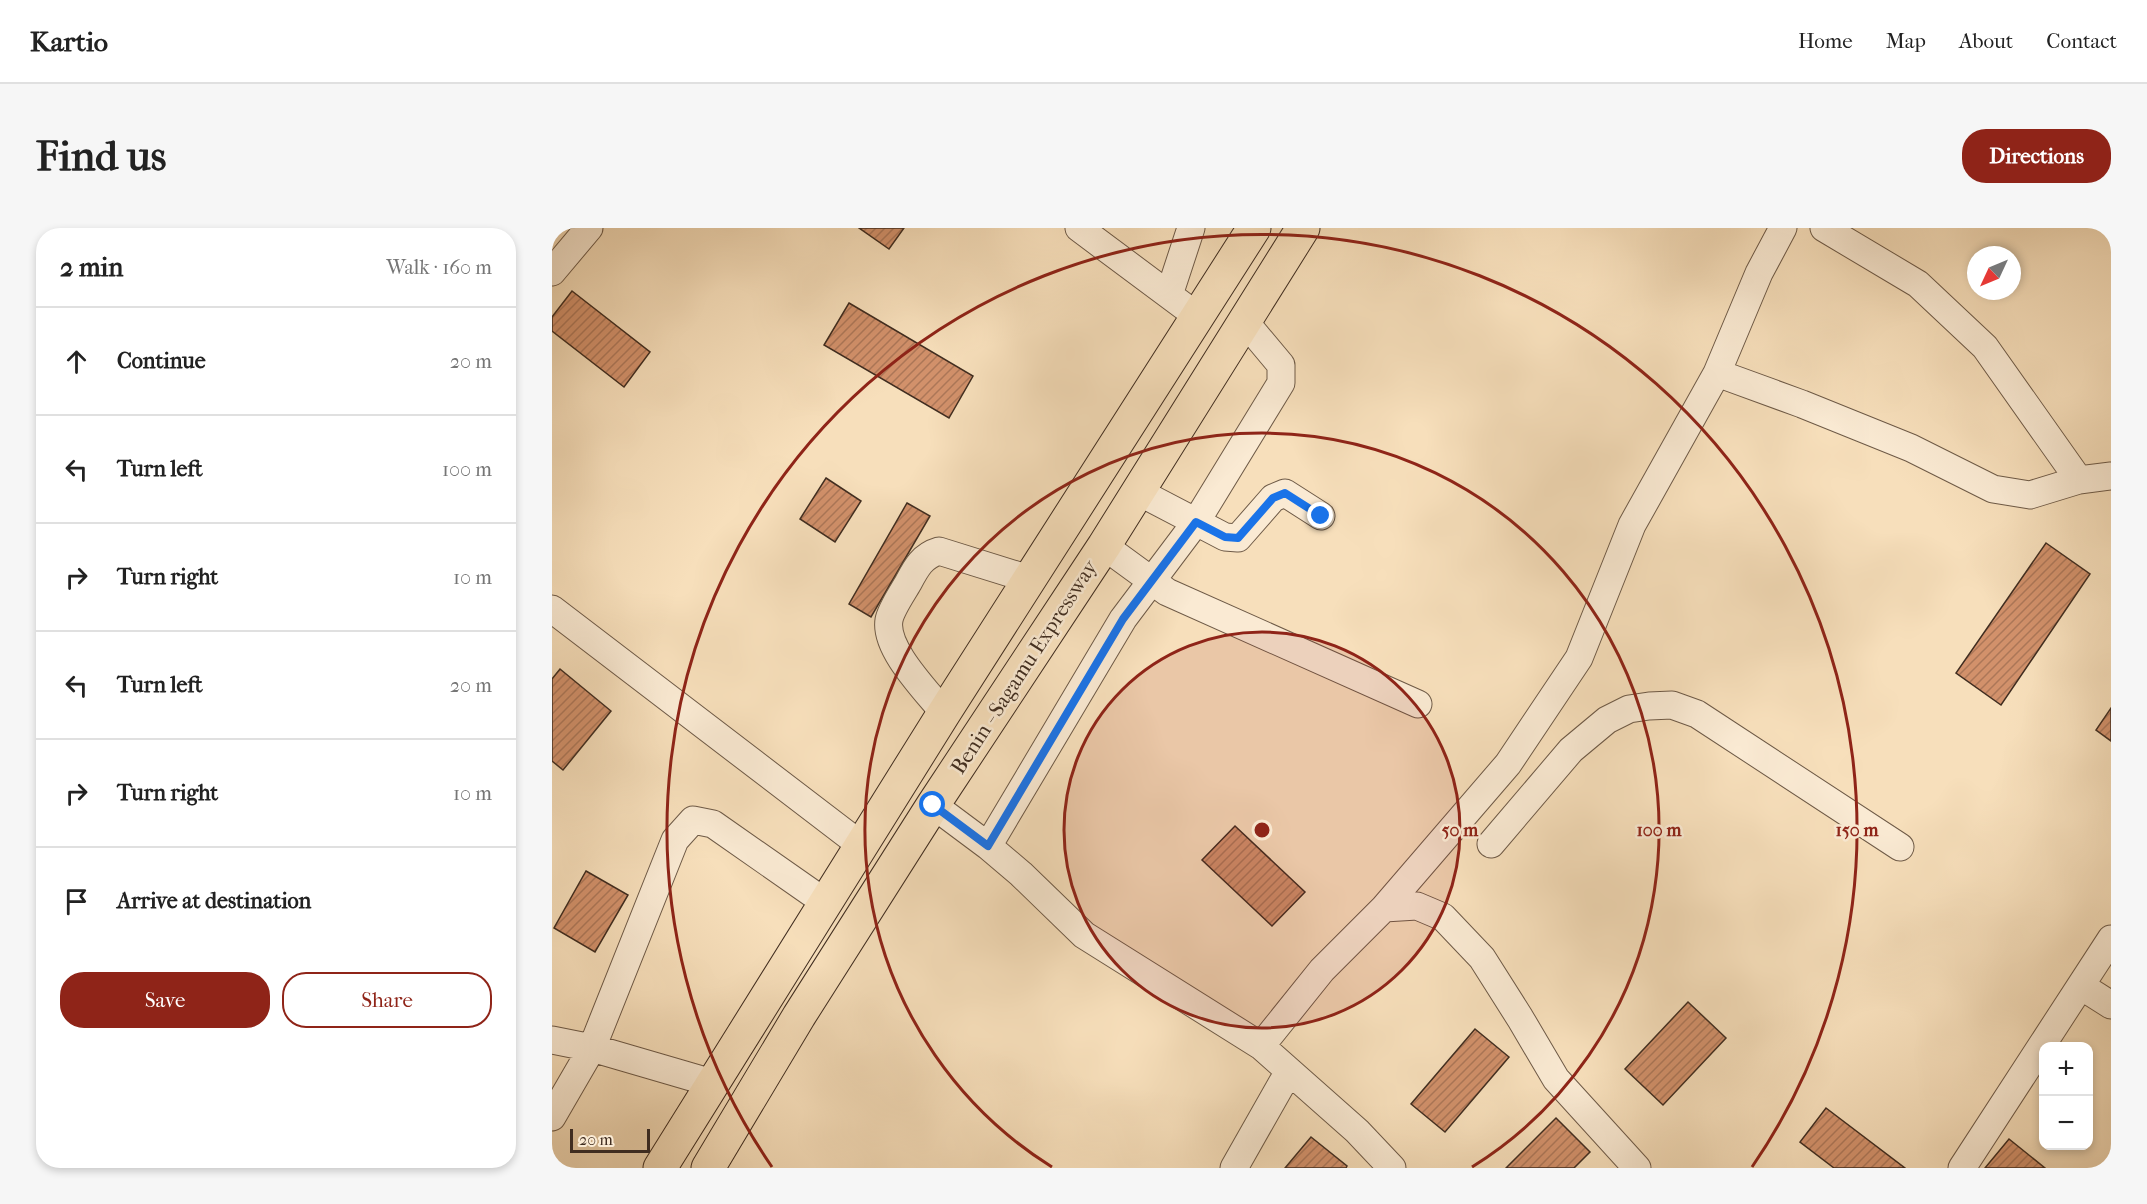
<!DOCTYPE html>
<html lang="en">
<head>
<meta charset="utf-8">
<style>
	:root { --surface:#fff; --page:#f6f6f6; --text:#222; --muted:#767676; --line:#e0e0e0; --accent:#8f2418 }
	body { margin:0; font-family:"IM FELL French Canon",serif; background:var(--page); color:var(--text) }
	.controls { position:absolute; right:18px; bottom:18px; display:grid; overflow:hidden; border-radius:12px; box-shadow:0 3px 9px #0003 }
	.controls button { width:54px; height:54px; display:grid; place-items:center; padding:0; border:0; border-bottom:2px solid var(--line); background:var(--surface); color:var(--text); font:30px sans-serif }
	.compass { position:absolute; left:1415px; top:18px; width:54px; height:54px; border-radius:50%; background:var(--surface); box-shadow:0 3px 9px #0003; rotate:226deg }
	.scale { position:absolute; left:18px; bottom:15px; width:80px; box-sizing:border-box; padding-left:6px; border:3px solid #402d20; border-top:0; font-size:16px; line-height:21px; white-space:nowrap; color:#402d20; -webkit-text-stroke:4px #faead3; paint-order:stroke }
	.stop { position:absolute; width:18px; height:18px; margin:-14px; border:4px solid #1a73e8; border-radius:50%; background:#fff }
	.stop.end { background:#1a73e8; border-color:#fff; box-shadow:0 2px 6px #0008 }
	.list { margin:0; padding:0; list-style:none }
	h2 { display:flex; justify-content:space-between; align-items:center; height:78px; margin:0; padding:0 24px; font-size:26px }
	h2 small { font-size:20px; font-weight:400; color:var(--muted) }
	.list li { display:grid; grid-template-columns:39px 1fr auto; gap:18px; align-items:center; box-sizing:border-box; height:108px; padding:0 24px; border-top:2px solid var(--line) }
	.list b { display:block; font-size:22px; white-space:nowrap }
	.list em { font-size:20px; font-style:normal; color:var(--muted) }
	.actions { display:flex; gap:12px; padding:18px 24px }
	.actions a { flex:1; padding:14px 0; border:2px solid var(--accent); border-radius:24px; text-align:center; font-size:21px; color:var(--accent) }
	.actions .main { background:var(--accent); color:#fff }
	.icon { flex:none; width:33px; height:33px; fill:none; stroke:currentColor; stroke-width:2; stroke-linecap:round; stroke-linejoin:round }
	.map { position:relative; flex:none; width:1559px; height:940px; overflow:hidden; border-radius:24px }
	header { display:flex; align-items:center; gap:36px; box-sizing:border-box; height:84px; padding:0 30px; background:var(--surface); border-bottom:2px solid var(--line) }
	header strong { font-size:28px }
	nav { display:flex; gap:33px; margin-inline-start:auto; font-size:21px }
	.intro { display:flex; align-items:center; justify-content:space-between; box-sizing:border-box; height:144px; padding:0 36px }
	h1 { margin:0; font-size:42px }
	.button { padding:15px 27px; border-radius:24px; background:var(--accent); color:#fff; font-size:21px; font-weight:700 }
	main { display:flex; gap:36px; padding:0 36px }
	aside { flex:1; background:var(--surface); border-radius:24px; box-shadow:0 3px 9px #0003 }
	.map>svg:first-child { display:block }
</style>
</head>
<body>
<header>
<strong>Kartio</strong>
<nav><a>Home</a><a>Map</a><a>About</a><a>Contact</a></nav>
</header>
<div class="intro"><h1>Find us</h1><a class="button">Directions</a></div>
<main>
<aside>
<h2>2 min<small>Walk · 160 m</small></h2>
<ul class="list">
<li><svg class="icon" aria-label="ahead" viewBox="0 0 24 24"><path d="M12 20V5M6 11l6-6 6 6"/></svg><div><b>Continue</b></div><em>20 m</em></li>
<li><svg class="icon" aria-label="left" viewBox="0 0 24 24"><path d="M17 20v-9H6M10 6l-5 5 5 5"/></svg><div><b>Turn left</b></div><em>100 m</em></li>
<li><svg class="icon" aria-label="right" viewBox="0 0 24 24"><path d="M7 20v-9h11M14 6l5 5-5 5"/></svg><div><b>Turn right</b></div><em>10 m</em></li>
<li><svg class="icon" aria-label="left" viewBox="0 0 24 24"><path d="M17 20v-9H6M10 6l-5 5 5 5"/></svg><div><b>Turn left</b></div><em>20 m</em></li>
<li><svg class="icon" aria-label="right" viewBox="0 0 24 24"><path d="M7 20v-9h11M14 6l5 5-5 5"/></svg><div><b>Turn right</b></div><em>10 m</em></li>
<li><svg class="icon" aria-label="arrive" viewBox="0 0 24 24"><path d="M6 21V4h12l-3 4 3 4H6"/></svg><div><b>Arrive at destination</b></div></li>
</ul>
<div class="actions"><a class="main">Save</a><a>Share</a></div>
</aside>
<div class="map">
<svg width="1559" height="940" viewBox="0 0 1559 940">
	<defs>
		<pattern id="building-hatch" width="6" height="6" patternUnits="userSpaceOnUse" patternTransform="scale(1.5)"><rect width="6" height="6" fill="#d2916b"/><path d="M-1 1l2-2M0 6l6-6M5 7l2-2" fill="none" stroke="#ac7758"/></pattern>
	</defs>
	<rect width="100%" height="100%" fill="#f7dfbb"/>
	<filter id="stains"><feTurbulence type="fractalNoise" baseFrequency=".00333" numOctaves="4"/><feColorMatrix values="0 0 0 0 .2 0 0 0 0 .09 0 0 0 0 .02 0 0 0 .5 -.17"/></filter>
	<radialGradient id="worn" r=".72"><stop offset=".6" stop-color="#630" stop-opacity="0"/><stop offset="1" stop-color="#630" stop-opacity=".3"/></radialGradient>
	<path fill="url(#building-hatch)" stroke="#402d20" stroke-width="1.5" d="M307,0H352L337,21Z
		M20,63L98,124L72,159L0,103V89Z
		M297,75L421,148L397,190L272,117Z
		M274,250L309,273L283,314L248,291Z
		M355,275L378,288L319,389L297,376Z
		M1494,315L1538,346L1449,477L1404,445Z
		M8,441L59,483L11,542L0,533V451Z
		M1559,480V513L1544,502Z
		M683,598L753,664L720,698L650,632Z
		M34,643L76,667L43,724L2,700Z
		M1136,774L1174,810L1111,877L1073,841Z
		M923,801L957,829L893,904L859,876Z
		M1274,880L1353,940H1282L1248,914Z
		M1004,890L1038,924L1022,940H954Z
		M759,909L795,938L794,940H733Z
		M1457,911L1493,940H1433Z"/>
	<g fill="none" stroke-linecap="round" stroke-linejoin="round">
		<defs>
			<path id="minor" d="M527,0L645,88
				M1272,0L1366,56L1433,119L1527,252
				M0,44L37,0
				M617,67L639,0
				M1165,145L1250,176L1359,220L1441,261L1478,267L1527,252L1559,248
				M585,263L673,309L686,310L721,270L733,265L769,288
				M552,318L615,364L866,476
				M0,381L310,618
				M392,485C375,463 332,421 337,392C339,381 351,364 356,355C364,340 370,328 387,323L477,351
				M381,577L436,618L469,646L532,707L709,818L805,903L840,940
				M939,616L1019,522L1055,492L1077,481L1097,478L1120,477L1145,486L1348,619
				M436,618L571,391L644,294L729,155V137L693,94
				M832,680L865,678L891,689L930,730L968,790L1004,851L1085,940
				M1529,758L1559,777
				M0,812L40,820L160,855
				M709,818L770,742L832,680L956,536L1027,430L1080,297L1165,145L1207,45L1231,0
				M0,889L40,820L123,612L141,592L161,596L274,675
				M682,940L737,843
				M1410,940L1559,711"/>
			<path id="highway" d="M108,940L392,485L702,0
				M156,940L247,788L381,577L552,318L751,0"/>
		</defs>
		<use href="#minor" stroke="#6e5a47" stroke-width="29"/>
		<use href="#highway" stroke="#402d20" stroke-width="35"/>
		<use href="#minor" stroke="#faead3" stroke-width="27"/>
		<use href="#highway" stroke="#f7dfbb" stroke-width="33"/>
	</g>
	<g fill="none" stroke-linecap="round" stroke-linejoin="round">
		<path stroke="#1a73e8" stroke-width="8" d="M381,577L436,618L571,391L644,294L673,309L686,310L721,270L733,265L769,288"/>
	</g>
	<circle cx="710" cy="602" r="198" fill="#8f2418" fill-opacity=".12"/>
	<g fill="none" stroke="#8f2418" stroke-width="3">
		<circle cx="710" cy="602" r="198"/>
		<path d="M500 939A397 397 0 1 1 920 939"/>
		<path d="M220 939A595 595 0 1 1 1200 939"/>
	</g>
	<g text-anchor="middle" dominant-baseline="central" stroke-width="5" stroke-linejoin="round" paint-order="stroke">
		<g font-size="21" fill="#402d20" stroke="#faead3">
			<text transform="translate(472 439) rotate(-57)">Benin - Sagamu Expressway</text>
		</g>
	</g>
	<circle cx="710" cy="602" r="9" fill="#8f2418" stroke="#faead3" stroke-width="3"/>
	<g font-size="18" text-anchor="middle" font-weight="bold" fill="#8f2418" stroke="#faead3" stroke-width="5" stroke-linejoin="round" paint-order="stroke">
		<text x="908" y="608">50 m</text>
		<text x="1107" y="608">100 m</text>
		<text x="1305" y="608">150 m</text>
	</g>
	<rect width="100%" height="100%" filter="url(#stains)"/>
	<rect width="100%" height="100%" fill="url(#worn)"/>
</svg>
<div class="controls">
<button>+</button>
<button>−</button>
</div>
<svg class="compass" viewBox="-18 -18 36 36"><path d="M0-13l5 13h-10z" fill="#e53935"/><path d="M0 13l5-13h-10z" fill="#767676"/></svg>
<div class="scale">20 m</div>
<div class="stop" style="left:381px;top:577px"></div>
<div class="stop end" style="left:769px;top:288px"></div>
</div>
</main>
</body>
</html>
